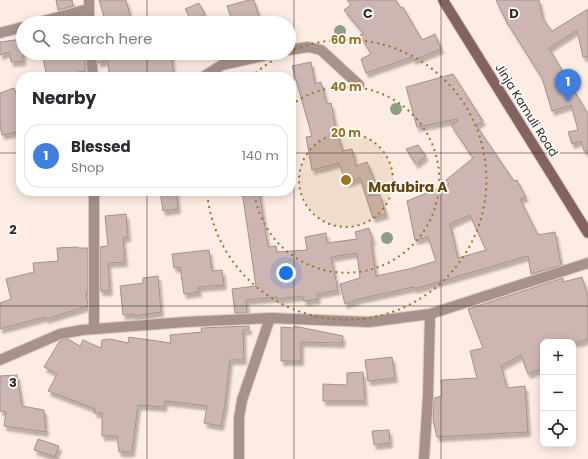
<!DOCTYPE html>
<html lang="en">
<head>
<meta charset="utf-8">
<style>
	:root { --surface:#fff; --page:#f2f2f3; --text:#2b2b33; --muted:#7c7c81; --line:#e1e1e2; --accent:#2563eb }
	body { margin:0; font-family:Poppins,sans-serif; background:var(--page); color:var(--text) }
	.controls { position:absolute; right:12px; bottom:12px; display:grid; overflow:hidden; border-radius:8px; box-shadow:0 2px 10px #0003 }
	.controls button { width:36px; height:36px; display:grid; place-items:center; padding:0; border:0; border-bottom:1px solid var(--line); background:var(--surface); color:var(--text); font:20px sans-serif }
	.you { position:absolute; left:286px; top:273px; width:14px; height:14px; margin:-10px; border:3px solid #fff; border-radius:50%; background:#1a73e8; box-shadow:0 0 0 6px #1a73e833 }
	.badge { display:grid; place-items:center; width:26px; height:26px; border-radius:50%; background:var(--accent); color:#fff; font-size:13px; font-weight:700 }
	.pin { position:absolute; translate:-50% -33px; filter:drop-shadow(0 1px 2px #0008) }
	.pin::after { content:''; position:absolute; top:21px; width:14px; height:12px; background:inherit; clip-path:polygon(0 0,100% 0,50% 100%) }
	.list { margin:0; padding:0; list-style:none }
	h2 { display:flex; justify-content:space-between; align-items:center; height:52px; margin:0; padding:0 16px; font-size:17px }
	h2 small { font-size:13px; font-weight:400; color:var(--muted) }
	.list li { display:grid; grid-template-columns:26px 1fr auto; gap:12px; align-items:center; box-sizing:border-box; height:64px; margin:0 8px 8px; padding:0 8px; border:1px solid var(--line); border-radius:16px }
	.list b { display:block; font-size:15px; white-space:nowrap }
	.list p { margin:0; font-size:13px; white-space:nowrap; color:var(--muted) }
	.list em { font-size:13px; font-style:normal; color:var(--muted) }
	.icon { flex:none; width:22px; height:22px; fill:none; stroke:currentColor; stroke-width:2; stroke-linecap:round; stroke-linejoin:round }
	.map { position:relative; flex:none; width:588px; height:459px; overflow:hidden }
	.search { position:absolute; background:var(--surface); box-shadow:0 2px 10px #0003; left:16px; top:16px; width:280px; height:44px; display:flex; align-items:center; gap:10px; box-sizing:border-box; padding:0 14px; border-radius:22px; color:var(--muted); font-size:15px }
	.panel { position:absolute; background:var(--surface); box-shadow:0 2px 10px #0003; left:16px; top:72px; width:280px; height:124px; border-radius:16px }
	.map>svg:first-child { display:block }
</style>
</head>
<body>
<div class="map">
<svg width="588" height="459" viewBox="0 0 588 459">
	<defs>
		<filter id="shadow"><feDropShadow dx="2.5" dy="4.5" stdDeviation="1" flood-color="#0004"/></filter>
	</defs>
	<rect width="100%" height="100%" fill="#fdece3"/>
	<path fill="#cdb6b2" stroke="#a6908b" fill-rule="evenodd" filter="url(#shadow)" d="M56,0H72L73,6L58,10Z
		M99,0H126L132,23H106Z
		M249,0H254L261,23H233L227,6Z
		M347,0H396L401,8L403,7L422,40L435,34L441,49L414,60L412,57L366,73L361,59L371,54L360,35L364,34L344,10L351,5Z
		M496,0H539L543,19L552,31L588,9V56L583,57L577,30L549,48L588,114V151H584L581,141L572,144L568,132L578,130L571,105L552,111L542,78L506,21Z
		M199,3L205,14L192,21L185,9Z
		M23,39V61L11,62L10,52L0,55V42Z
		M42,53H85V71L47,77Z
		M98,53H171L174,77H110L107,60L98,63Z
		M311,62L315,84L321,82L327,104L331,103L336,130L343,151L352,149L356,166L367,162L378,189L368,196L380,195L386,214L373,218L360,178L346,183L339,163L312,170L306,137L312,136L292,66Z
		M453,74L483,121L476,125L514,181L517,180L526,197L520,199L538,235L555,232L561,265L531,274L528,256L414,289V287L359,299L345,304L340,284L360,278L357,253L331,257L338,290L317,294L318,299L304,301L303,296L277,299V297L246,300L247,313H235L232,289L256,286L242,191H259L267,241L268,247L276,246L277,252L307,250L305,237L326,233L327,243L357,239L355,232L369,228L373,241H371L376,276L409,269L436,261L428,237L415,240L407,201L449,184L446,180L473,158L451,125L458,121L457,119L417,127L406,87ZM470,215L486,250L458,258L450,224Z
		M14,88L16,93L21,92V131L2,135L0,125V93Z
		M418,145L426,156L416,164L406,149Z
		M160,191H176L178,209L163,211Z
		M126,214L128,237L123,238L125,262L108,263L110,291H100V247L108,246L105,216Z
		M78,247V248H88V292H86L88,306L46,319L45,317L0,329V303L11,299L6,279L34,272L33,263L58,261L57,248Z
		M209,250L212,271L222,270L224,285L198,287L199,292L184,294L180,267L174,268L172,254Z
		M158,276L161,312L133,316L134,314L123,315L120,286L143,283V278Z
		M582,277L588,297V338L581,342H543V368L528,374L521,355L501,366L507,388L525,386L528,432L437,437L433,420L434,398L442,396L441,380L477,378L470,351L483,348L468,309L563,278V282Z
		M249,326V330H243L244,360H230L225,405L221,426L204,423L207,406L165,401L164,407L138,405L132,452H119L117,436H102V413H94L95,409L48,391L57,374L44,367L59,342L62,340L68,339L80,346L83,340L101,348L102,340L110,339L128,343L129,337L171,343L170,335L202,332L201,328Z
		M294,326L343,336L342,343L301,342V361H281V327L294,328Z
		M392,357L395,378L368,381L365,360Z
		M363,372L365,401H323V384L347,385V373Z
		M17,375L22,406L44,410L46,432L4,426L6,412L0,411V376Z
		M389,430L390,443L374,445L372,431Z
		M38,439L59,446L55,457L34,450Z"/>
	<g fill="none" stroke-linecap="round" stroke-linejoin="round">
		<defs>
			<path id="minor" d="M36,23L88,9
				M89,23V0
				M0,33L23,27
				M289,50L308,47L321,50L359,85
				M91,53L93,77
				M203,77L222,65L276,53
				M94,191V329
				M0,360L60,334L82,330L185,322L270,318L369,322L430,314L588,263
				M239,459V418L242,400L270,318
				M424,459L428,396L430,314"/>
			<path id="secondary" d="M443,0L588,233"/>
		</defs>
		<use href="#minor" stroke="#d9c9c1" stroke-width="12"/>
		<use href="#secondary" stroke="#d9c9c1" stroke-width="12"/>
		<use href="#minor" stroke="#a8908c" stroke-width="10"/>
		<use href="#secondary" stroke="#84625e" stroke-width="10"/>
	</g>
	<g fill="#89a082">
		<circle cx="340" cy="31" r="6"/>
		<circle cx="396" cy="109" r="6"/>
		<circle cx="387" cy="238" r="6"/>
	</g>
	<path fill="none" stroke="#342c28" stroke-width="1" stroke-opacity="0.55" d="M147,0V23M294,0V459M441,0V459M147,53V77M0,153H21M291,153H588M147,191V459M0,306H588"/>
	<circle cx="346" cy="180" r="47" fill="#9c7421" fill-opacity=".12"/>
	<g fill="none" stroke="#9c7421" stroke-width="2" stroke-dasharray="2 4">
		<circle cx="346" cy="180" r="47"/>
		<path d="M291 105A93 93 0 1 1 254 191"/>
		<path d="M251 77A140 140 0 0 1 287 53M289 52A140 140 0 1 1 207 192"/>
	</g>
	<g text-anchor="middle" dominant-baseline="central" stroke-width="3.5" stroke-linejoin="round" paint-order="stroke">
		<g font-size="12" fill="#342c28" stroke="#fdfdfd">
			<text transform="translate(527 110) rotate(58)">Jinja Kamuli Road</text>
		</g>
		<g font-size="14" font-weight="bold" fill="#62460c" stroke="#fdfdfd">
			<text x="408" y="187">Mafubira A</text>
		</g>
	</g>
	<g font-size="13" text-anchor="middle" font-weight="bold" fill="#342c28" stroke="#fdfdfd" stroke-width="3.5" stroke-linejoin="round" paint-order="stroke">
		<text x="368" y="18">C</text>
		<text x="514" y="18">D</text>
		<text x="13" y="234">2</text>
		<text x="13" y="387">3</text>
	</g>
	<circle cx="346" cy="180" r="6" fill="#9c7421" stroke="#fdfdfd" stroke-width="2"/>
	<g font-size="12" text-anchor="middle" font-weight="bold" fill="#9c7421" stroke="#fdfdfd" stroke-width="3.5" stroke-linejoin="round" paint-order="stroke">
		<text x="346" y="44">60 m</text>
		<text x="346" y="91">40 m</text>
		<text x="346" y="137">20 m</text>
	</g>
</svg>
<div class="controls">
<button>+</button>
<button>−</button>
<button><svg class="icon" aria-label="locate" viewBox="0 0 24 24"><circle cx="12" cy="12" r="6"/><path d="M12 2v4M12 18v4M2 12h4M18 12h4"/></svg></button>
</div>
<div class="you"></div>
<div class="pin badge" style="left:568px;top:102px;background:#3f7fe0">1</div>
<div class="search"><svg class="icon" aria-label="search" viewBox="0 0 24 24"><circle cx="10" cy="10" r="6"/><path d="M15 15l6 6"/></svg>Search here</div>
<section class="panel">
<h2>Nearby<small></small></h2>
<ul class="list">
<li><span class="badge" style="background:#3f7fe0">1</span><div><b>Blessed</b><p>Shop</p></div><em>140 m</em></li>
</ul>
</section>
</div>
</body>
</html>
